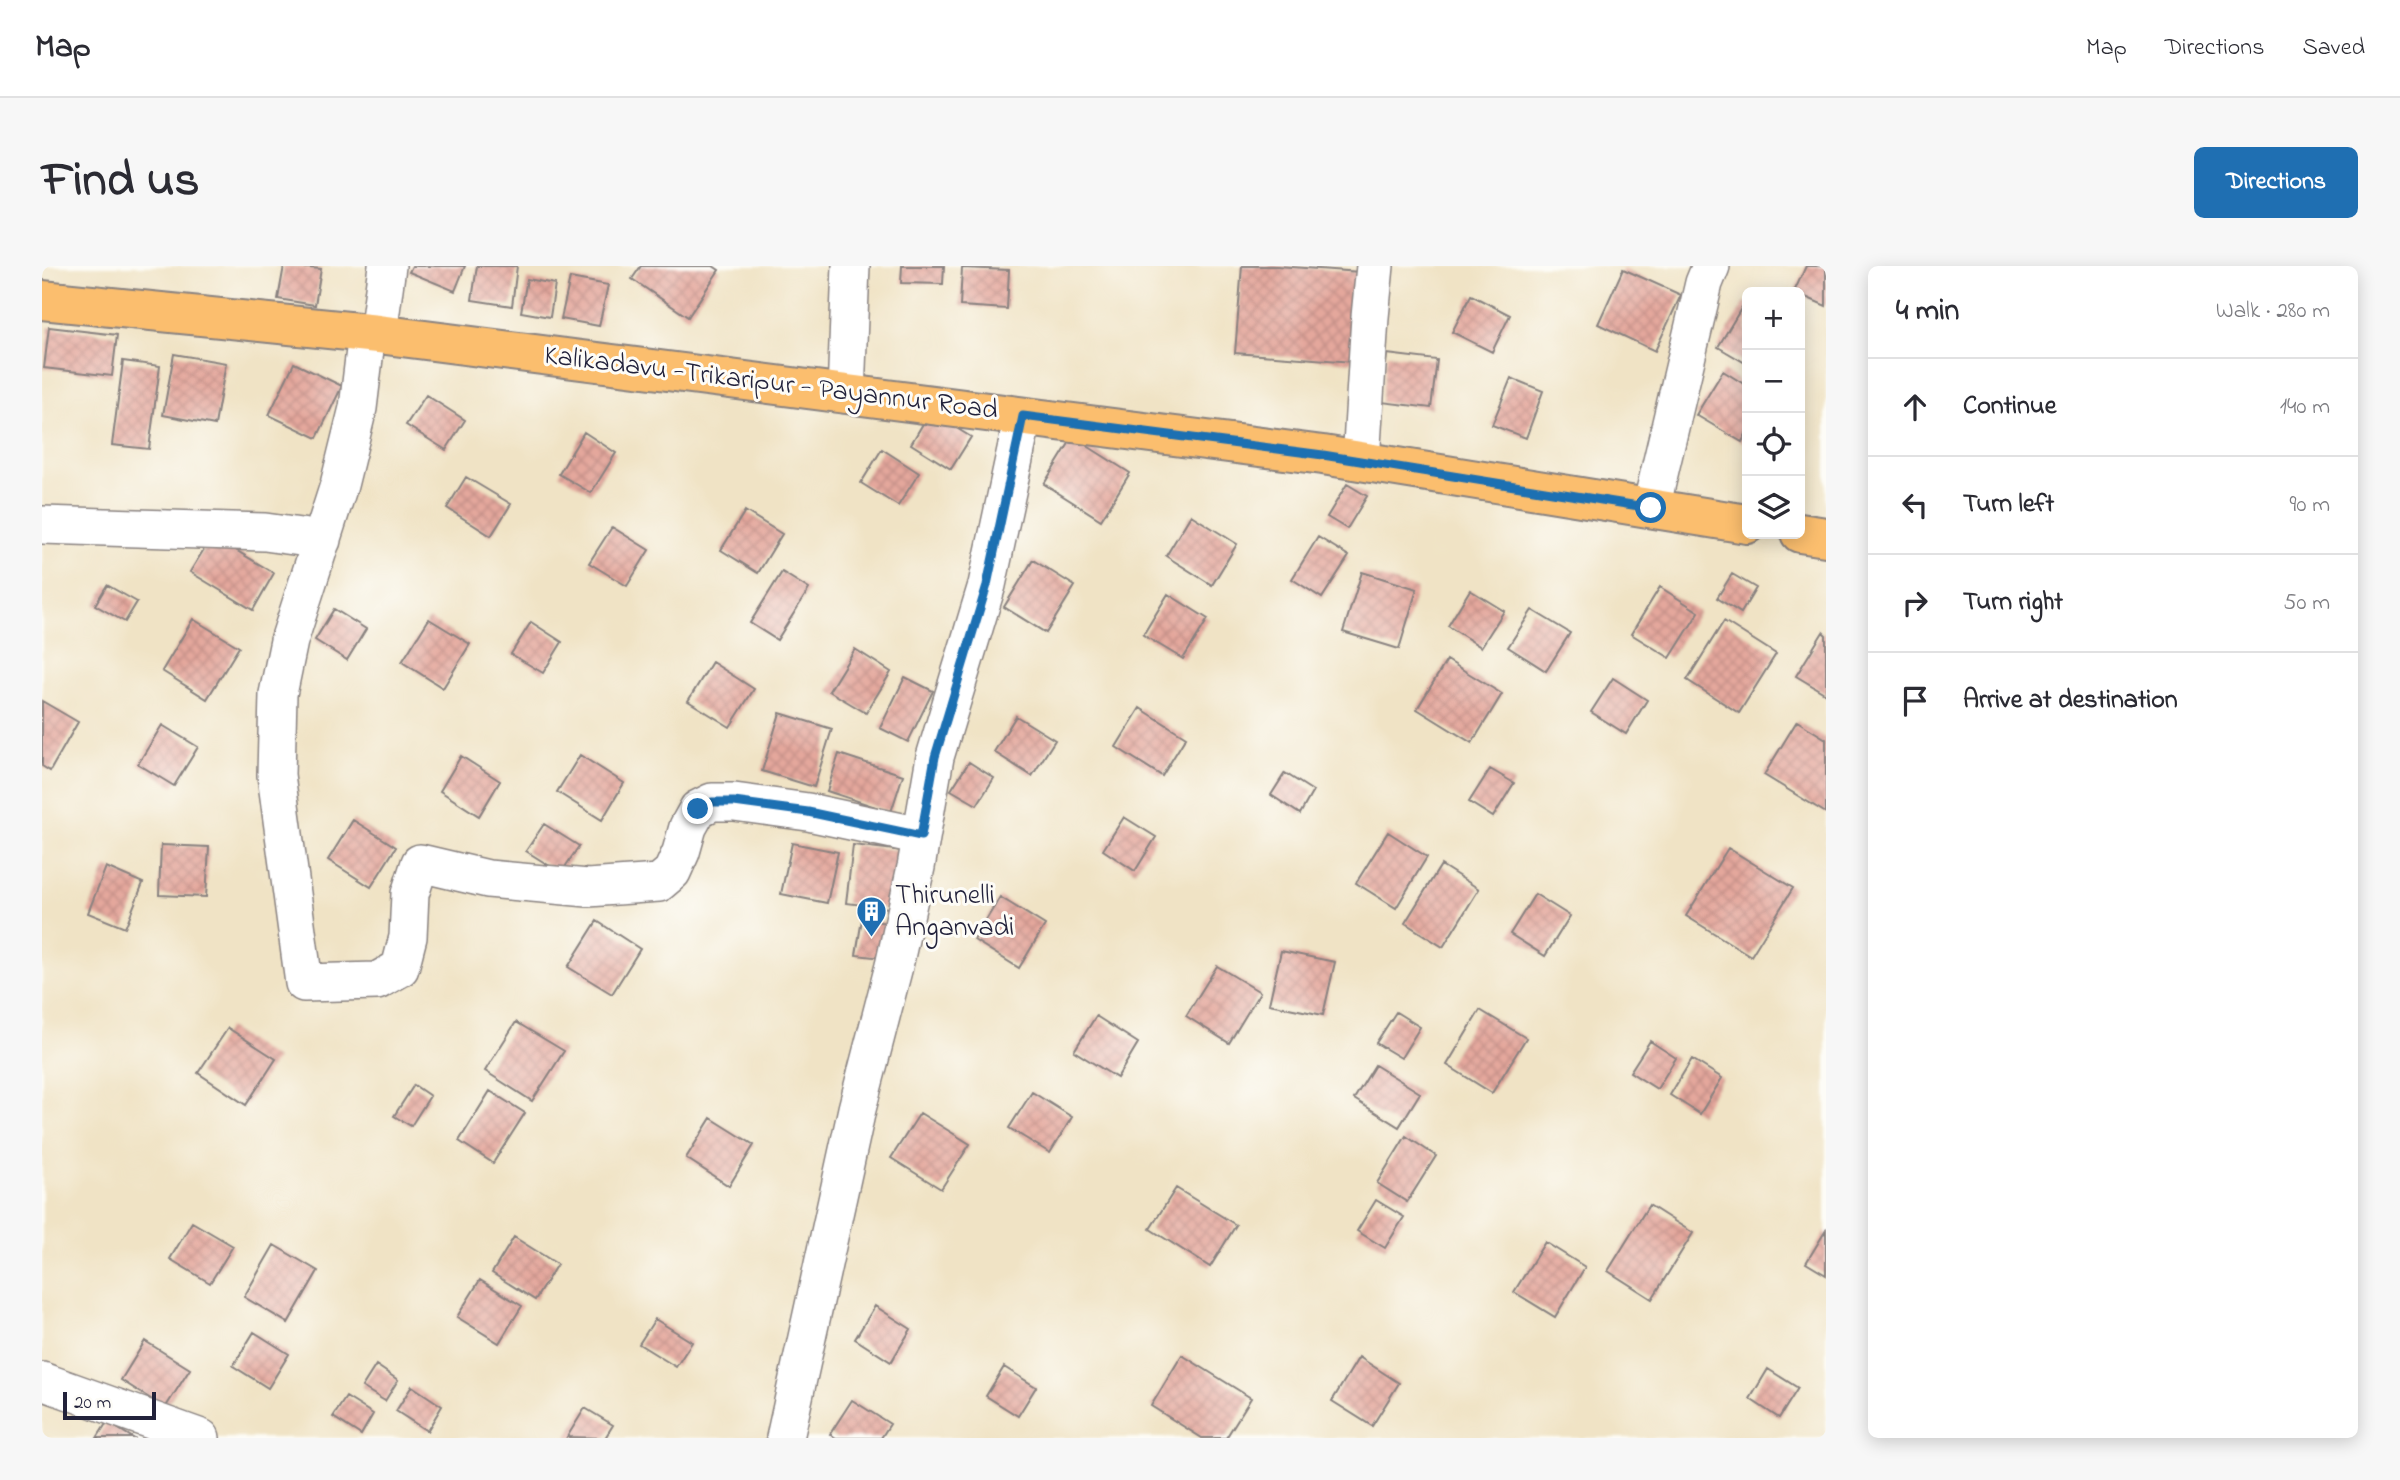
<!DOCTYPE html>
<html lang="en">
<head>
<meta charset="utf-8">
<style>
	:root { --surface:#fff; --page:#f7f7f7; --text:#2b2b33; --muted:#7c7c81; --line:#e1e1e2; --accent:#1f6fb2 }
	body { margin:0; font-family:"Indie Flower",sans-serif; background:var(--page); color:var(--text) }
	.controls { position:absolute; right:21px; top:21px; display:grid; overflow:hidden; border-radius:10px; box-shadow:0 4px 18px #0003 }
	.controls button { width:63px; height:63px; display:grid; place-items:center; padding:0; border:0; border-bottom:2px solid var(--line); background:var(--surface); color:var(--text); font:35px sans-serif }
	.scale { position:absolute; left:21px; bottom:18px; width:93px; box-sizing:border-box; padding-left:7px; border:4px solid #22223b; border-top:0; font-size:19px; line-height:24px; white-space:nowrap; color:#22223b; -webkit-text-stroke:5px #fdfcf7; paint-order:stroke }
	.stop { position:absolute; width:21px; height:21px; margin:-16px; border:5px solid #1f6fb2; border-radius:50%; background:#fff }
	.stop.end { background:#1f6fb2; border-color:#fff; box-shadow:0 2px 7px #0008 }
	.list { margin:0; padding:0; list-style:none }
	h2 { display:flex; justify-content:space-between; align-items:center; height:91px; margin:0; padding:0 28px; font-size:30px }
	h2 small { font-size:23px; font-weight:400; color:var(--muted) }
	.list li { display:grid; grid-template-columns:46px 1fr auto; gap:21px; align-items:center; box-sizing:border-box; height:98px; padding:0 28px; border-top:2px solid var(--line) }
	.list b { display:block; font-size:26px; white-space:nowrap }
	.list em { font-size:23px; font-style:normal; color:var(--muted) }
	.icon { flex:none; width:38px; height:38px; fill:none; stroke:currentColor; stroke-width:2; stroke-linecap:round; stroke-linejoin:round }
	.map { position:relative; flex:none; width:1784px; height:1172px; overflow:hidden; border-radius:10px }
	header { display:flex; align-items:center; gap:42px; box-sizing:border-box; height:98px; padding:0 35px; background:var(--surface); border-bottom:2px solid var(--line) }
	header strong { font-size:33px }
	nav { display:flex; gap:38px; margin-inline-start:auto; font-size:24px }
	.intro { display:flex; align-items:center; justify-content:space-between; box-sizing:border-box; height:168px; padding:0 42px }
	h1 { margin:0; font-size:49px }
	.button { padding:18px 32px; border-radius:10px; background:var(--accent); color:#fff; font-size:24px; font-weight:700 }
	main { display:flex; gap:42px; padding:0 42px }
	aside { flex:1; background:var(--surface); border-radius:10px; box-shadow:0 4px 18px #0003 }
	.map>svg:first-child { display:block }
</style>
</head>
<body>
<header>
<strong>Map</strong>
<nav><a>Map</a><a>Directions</a><a>Saved</a></nav>
</header>
<div class="intro"><h1>Find us</h1><a class="button">Directions</a></div>
<main>
<div class="map">
<svg width="1784" height="1172" viewBox="0 0 1784 1172">
	<defs>
		<pattern id="building-cross-hatch" width="8" height="8" patternUnits="userSpaceOnUse" patternTransform="scale(1.75)"><rect width="8" height="8" fill="#e4a79c"/><path d="M0 0l8 8M0 8l8-8" fill="none" stroke="#c38f87"/></pattern>
	</defs>
	<rect width="100%" height="100%" fill="#fdfcf7"/>
	<filter id="ink" filterUnits="userSpaceOnUse"><feTurbulence type="fractalNoise" baseFrequency=".0143" numOctaves="2"/><feDisplacementMap in="SourceGraphic" scale="14" xChannelSelector="R" yChannelSelector="G"/><feConvolveMatrix kernelMatrix="1 2 1 2 8 2 1 2 1" color-interpolation-filters="sRGB"/></filter>
	<filter id="wash" filterUnits="userSpaceOnUse"><feTurbulence type="fractalNoise" baseFrequency=".00686" numOctaves="4" result="noise"/><feDisplacementMap in="SourceGraphic" scale="28" xChannelSelector="R" yChannelSelector="G"/><feGaussianBlur stdDeviation="1.57" result="paint"/><feColorMatrix in="noise" values="0 0 0 0 0 0 0 0 0 0 0 0 0 0 0 0 0 1.4 0 .05"/><feComposite in="paint" operator="in"/></filter>
	<g filter="url(#wash)">
		<rect width="100%" height="100%" fill="#f0e3c5"/>
		<g id="blocks">
			<path fill="url(#building-cross-hatch)" d="M242,0L279,3L273,39L236,33Z
				M370,0H423L413,25L367,6Z
				M435,0H475L470,40L430,34Z
				M599,0H671L677,4L646,51L590,13Z
				M860,0H902L901,18L859,17Z
				M1200,0H1235L1318,6L1311,96L1193,87Z
				M1764,0H1784V40L1752,26Z
				M920,2L967,4L965,43L918,40Z
				M1581,3L1639,29L1613,85L1556,58Z
				M528,12L566,19L557,60L519,53Z
				M485,13L513,18L508,51L479,46Z
				M1429,29L1468,49L1450,86L1410,66Z
				M1703,36L1705,37V98L1676,81Z
				M7,61L75,69L70,110L2,102Z
				M132,88L184,97L173,159L121,149Z
				M1345,88L1395,94L1389,142L1339,136Z
				M81,95L118,100L107,183L70,179Z
				M252,97L300,120L275,172L227,149Z
				M1681,105L1705,120V166L1700,176L1654,149Z
				M1469,112L1501,125L1484,172L1450,159Z
				M384,129L423,154L404,184L364,159Z
				M888,146L929,171L909,203L869,178Z
				M542,166L574,187L549,227L517,208Z
				M1031,171L1088,207L1059,254L1002,218Z
				M840,183L877,207L856,240L819,217Z
				M424,211L469,238L449,270L405,242Z
				M1305,218L1325,230L1305,263L1285,251Z
				M703,245L740,268L716,307L679,284Z
				M1149,249L1195,278L1170,319L1124,290Z
				M570,261L607,284L585,320L547,297Z
				M170,270L232,307L211,344L148,306Z
				M1276,271L1307,290L1280,332L1250,313Z
				M991,294L1033,320L1004,367L962,341Z
				M740,306L767,323L735,374L708,357Z
				M1320,306L1375,323L1357,383L1301,366Z
				M1690,308L1714,322L1699,347L1675,332Z
				M65,319L95,336L83,356L53,339Z
				M1618,321L1657,346L1628,392L1589,368Z
				M1428,324L1462,345L1439,381L1406,360Z
				M1126,328L1166,353L1141,393L1101,369Z
				M292,343L324,363L305,394L273,374Z
				M1490,344L1528,367L1504,405L1466,381Z
				M151,353L197,381L165,433L120,405Z
				M387,353L428,378L401,422L360,396Z
				M1682,355L1734,388L1697,447L1645,414Z
				M489,356L520,376L501,407L469,388Z
				M1781,366L1784,369V428L1754,410Z
				M813,383L849,406L824,447L787,425Z
				M1405,394L1460,428L1430,477L1375,443Z
				M670,396L712,423L688,461L646,435Z
				M863,411L891,425L866,476L838,462Z
				M1571,412L1605,434L1584,468L1549,446Z
				M0,435L36,456L8,505L0,500Z
				M1098,442L1144,471L1120,510L1074,481Z
				M738,447L790,463L772,521L720,505Z
				M974,450L1013,474L990,510L952,486Z
				M1755,455L1784,473V547L1722,509Z
				M120,459L156,481L132,520L96,498Z
				M797,488L861,509L849,546L785,525Z
				M538,489L582,517L560,554L515,526Z
				M419,490L458,515L437,550L398,525Z
				M927,496L952,512L935,539L909,524Z
				M1448,503L1472,517L1451,551L1427,536Z
				M1243,507L1271,525L1258,548L1229,529Z
				M1082,551L1114,571L1093,605L1061,584Z
				M311,554L354,581L329,621L286,594Z
				M502,558L537,580L519,607L484,585Z
				M1346,566L1385,591L1354,642L1314,617Z
				M750,577L796,586L785,637L739,628Z
				M119,579L167,581L164,631L117,629Z
				M811,579L861,585L854,643L804,637Z
				M1686,582L1751,622L1709,690L1644,650Z
				M1399,599L1437,623L1401,681L1363,657Z
				M64,601L101,617L83,662L46,647Z
				M1493,628L1528,650L1503,690L1468,668Z
				M958,631L1003,659L977,702L932,674Z
				M820,653L845,657L840,692L814,689Z
				M555,655L598,683L570,728L526,701Z
				M1239,685L1293,696L1281,749L1227,738Z
				M1175,700L1218,726L1187,777L1144,750Z
				M1438,744L1484,772L1450,827L1405,799Z
				M1354,746L1378,761L1359,792L1334,777Z
				M1054,750L1096,777L1075,812L1032,785Z
				M474,756L522,785L490,835L443,805Z
				M186,762L234,793L204,839L156,807Z
				M1608,775L1634,792L1615,823L1588,806Z
				M1650,793L1680,812L1658,848L1628,829Z
				M1333,799L1378,827L1357,861L1312,833Z
				M372,819L388,830L369,860L352,850Z
				M448,825L483,847L451,897L417,875Z
				M990,826L1030,851L1008,887L967,862Z
				M878,847L928,878L899,923L849,892Z
				M669,852L712,879L687,920L644,892Z
				M1364,870L1394,890L1365,936L1335,917Z
				M1134,922L1194,959L1168,1001L1108,963Z
				M1334,934L1362,951L1343,982L1315,965Z
				M1607,939L1651,967L1610,1033L1566,1005Z
				M150,956L191,980L168,1017L128,993Z
				M1784,964V1009L1764,997Z
				M472,971L515,998L493,1034L450,1007Z
				M1503,976L1543,1001L1513,1051L1472,1026Z
				M232,979L276,1005L246,1057L202,1031Z
				M438,1014L480,1040L457,1077L415,1051Z
				M833,1040L869,1063L849,1096L813,1073Z
				M613,1053L650,1076L634,1101L597,1078Z
				M212,1066L247,1088L226,1122L191,1100Z
				M103,1075L148,1103L123,1142L79,1114Z
				M1140,1089L1209,1132L1184,1172H1160L1109,1140Z
				M1317,1091L1357,1117L1330,1160L1290,1135Z
				M334,1099L356,1114L343,1135L320,1121Z
				M962,1101L994,1121L976,1150L944,1130Z
				M1726,1103L1756,1122L1737,1152L1708,1133Z
				M370,1120L400,1140L385,1165L354,1145Z
				M304,1131L331,1148L319,1169L291,1151Z
				M810,1134L848,1158L839,1172H794L788,1168Z
				M543,1142L571,1159L563,1172L525,1171Z
				M65,1156L91,1172H55Z"/>
		</g>
	</g>
	<g filter="url(#ink)">
		<use href="#blocks" fill-opacity="0" stroke="#898280" stroke-width="2"/>
		<g fill="none" stroke-linecap="round" stroke-linejoin="round">
			<defs>
				<path id="minor" d="M325,67L316,142L297,219L247,375L236,428L234,509L262,717L335,715L358,702L366,671L368,628L378,597L446,613L546,622L617,617L630,606L639,586L646,561L656,543L670,536H692L766,546L879,570
					M336,68L345,0
					M804,128L809,0
					M1319,195L1328,51L1333,0
					M1609,242L1662,17L1669,0
					M0,259L223,266L280,274
					M0,1115L159,1172
					M743,1172L815,843L852,700L874,601L893,491L945,319L981,151"/>
				<path id="major" d="M0,34L336,68L1281,189L1705,258
					M1758,267L1784,271"/>
			</defs>
			<use href="#minor" stroke="#898280" stroke-width="40"/>
			<use href="#major" stroke="#898280" stroke-width="42"/>
			<use href="#minor" stroke="#fff" stroke-width="37"/>
			<use href="#major" stroke="#fbbe6e" stroke-width="38"/>
		</g>
	</g>
	<g fill="none" stroke-linecap="round" stroke-linejoin="round" filter="url(#ink)">
		<path stroke="#1f6fb2" stroke-width="9" d="M656,543L670,536H692L766,546L879,570L893,491L945,319L981,150L1281,189L1609,242"/>
	</g>
	<defs>
		<symbol id="building-pin" viewBox="-11 -11 22 30"><path d="M0 17L-7.5 6A9.5 9.5 0 1 1 7.5 6Z" fill="#1f6fb2" stroke="#fdfcf7"/><path d="M-4-6H4V6H1V3H-1V6H-4ZM-2.5-4.3h1.7v1.8h-1.7ZM.8-4.3h1.7v1.8H.8ZM-2.5-1h1.7V.8h-1.7ZM.8-1h1.7V.8H.8Z" fill="#fff"/></symbol>
	</defs>
	<g fill-rule="evenodd">
		<use href="#building-pin" x="812" y="628" width="35" height="47"/>
	</g>
	<g text-anchor="middle" dominant-baseline="central" stroke-width="6" stroke-linejoin="round" paint-order="stroke">
		<g font-size="28" fill="#22223b" stroke="#fdfcf7">
			<text transform="translate(729 118) rotate(7)">Kalikadavu -Trikaripur - Payannur Road</text>
		</g>
		<g font-size="28" fill="#22223b" stroke="#fdfcf7" text-anchor="start">
			<text x="853" y="630">Thirunelli<tspan x="853" dy="32">Anganvadi</tspan></text>
		</g>
	</g>
</svg>
<div class="controls">
<button>+</button>
<button>−</button>
<button><svg class="icon" aria-label="locate" viewBox="0 0 24 24"><circle cx="12" cy="12" r="6"/><path d="M12 2v4M12 18v4M2 12h4M18 12h4"/></svg></button>
<button><svg class="icon" aria-label="layers" viewBox="0 0 24 24"><path d="M12 4l9 5-9 5-9-5zM3 14l9 5 9-5"/></svg></button>
</div>
<div class="scale">20 m</div>
<div class="stop" style="left:1609px;top:242px"></div>
<div class="stop end" style="left:656px;top:543px"></div>
</div>
<aside>
<h2>4 min<small>Walk · 280 m</small></h2>
<ul class="list">
<li><svg class="icon" aria-label="ahead" viewBox="0 0 24 24"><path d="M12 20V5M6 11l6-6 6 6"/></svg><div><b>Continue</b></div><em>140 m</em></li>
<li><svg class="icon" aria-label="left" viewBox="0 0 24 24"><path d="M17 20v-9H6M10 6l-5 5 5 5"/></svg><div><b>Turn left</b></div><em>90 m</em></li>
<li><svg class="icon" aria-label="right" viewBox="0 0 24 24"><path d="M7 20v-9h11M14 6l5 5-5 5"/></svg><div><b>Turn right</b></div><em>50 m</em></li>
<li><svg class="icon" aria-label="arrive" viewBox="0 0 24 24"><path d="M6 21V4h12l-3 4 3 4H6"/></svg><div><b>Arrive at destination</b></div></li>
</ul>
</aside>
</main>
</body>
</html>
